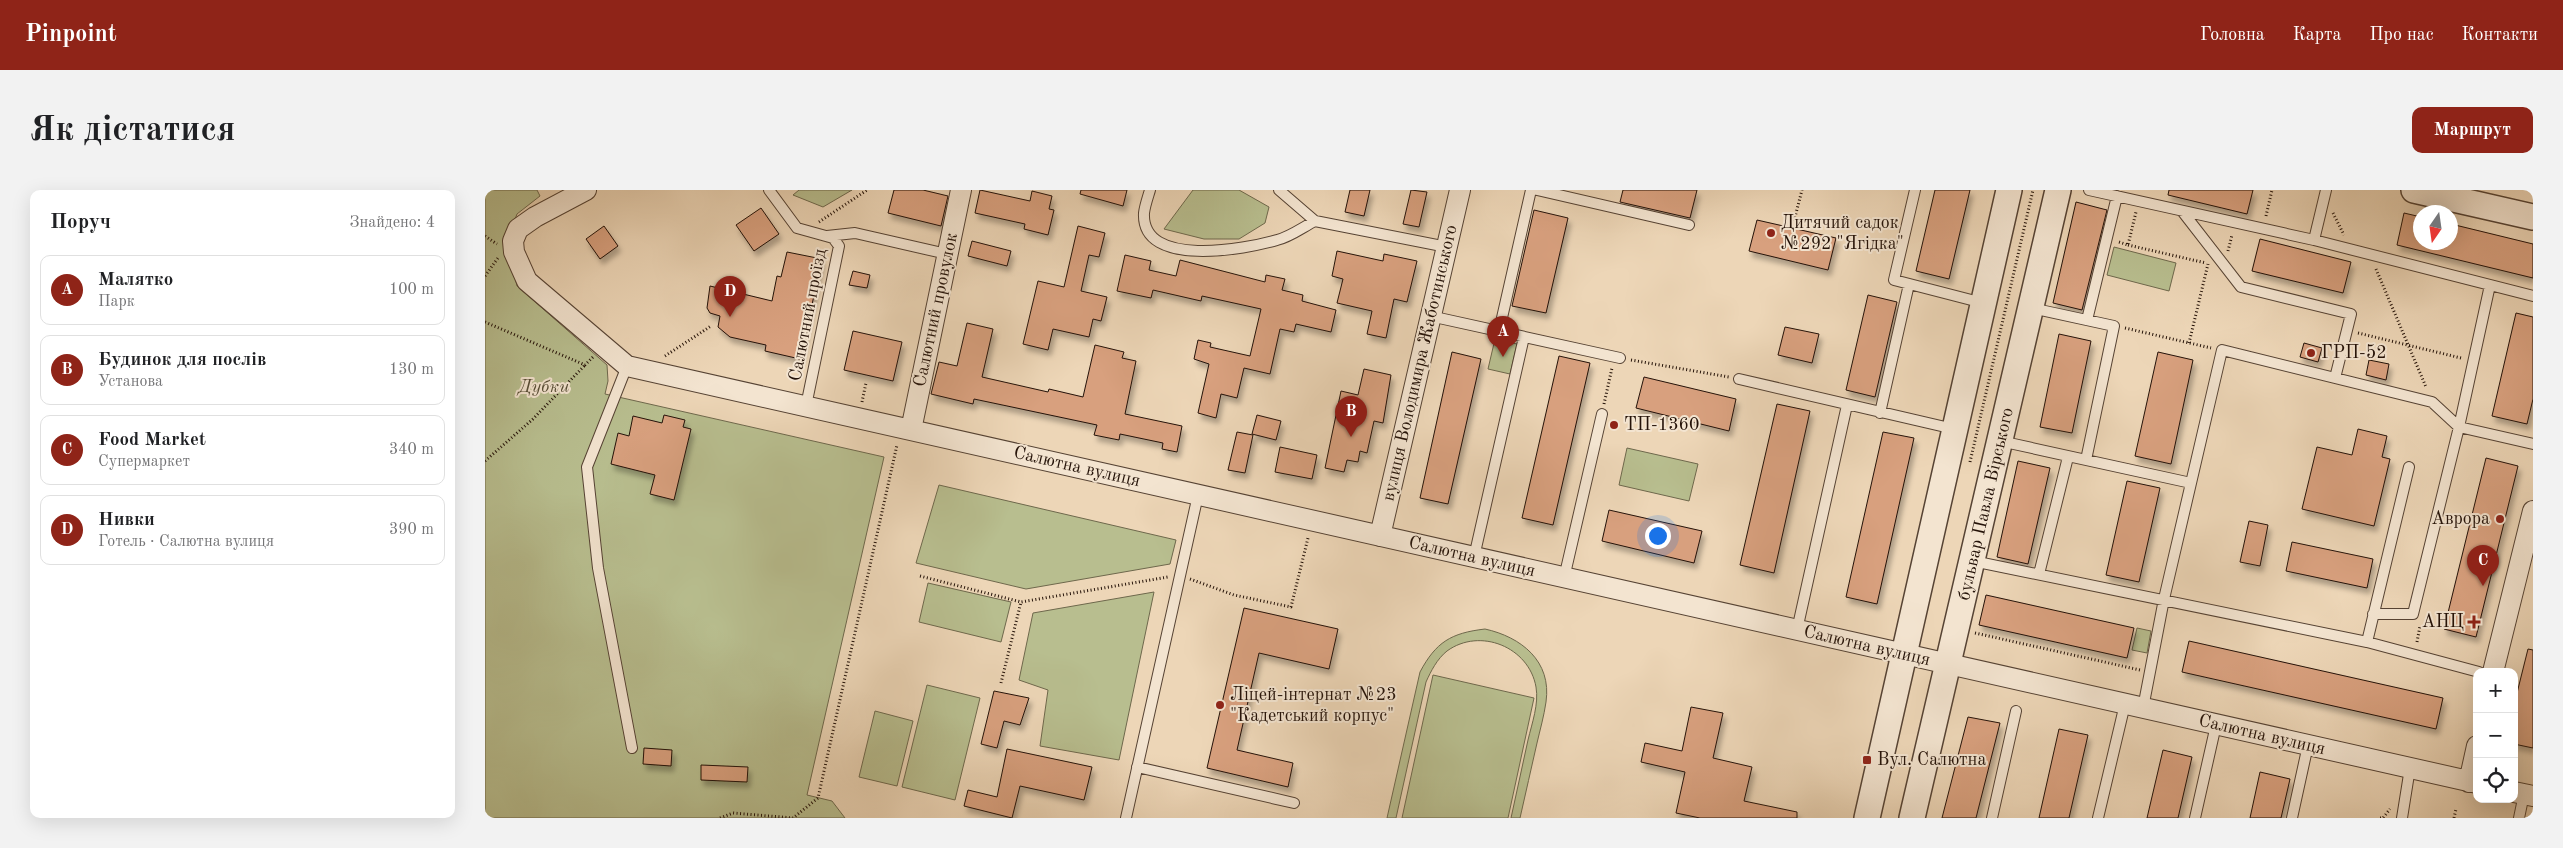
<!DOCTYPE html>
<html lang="uk">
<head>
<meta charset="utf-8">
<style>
	:root { --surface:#fff; --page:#f2f2f2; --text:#202124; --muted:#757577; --line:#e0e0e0; --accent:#8f2418 }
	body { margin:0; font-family:"Old Standard TT",serif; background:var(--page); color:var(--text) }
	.controls { position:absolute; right:15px; bottom:15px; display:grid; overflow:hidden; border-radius:10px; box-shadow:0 5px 20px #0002 }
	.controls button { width:45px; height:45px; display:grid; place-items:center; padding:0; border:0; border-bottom:1px solid var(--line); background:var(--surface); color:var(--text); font:25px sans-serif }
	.compass { position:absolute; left:1928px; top:15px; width:45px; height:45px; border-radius:50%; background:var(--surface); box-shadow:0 5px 20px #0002; rotate:193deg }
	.you { position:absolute; left:1172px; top:345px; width:18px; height:18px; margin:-12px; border:4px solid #fff; border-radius:50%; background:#1a73e8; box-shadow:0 0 0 8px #1a73e833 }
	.badge { display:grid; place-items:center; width:32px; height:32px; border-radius:50%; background:var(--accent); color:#fff; font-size:16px; font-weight:700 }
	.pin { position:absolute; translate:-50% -41px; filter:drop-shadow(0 1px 2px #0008) }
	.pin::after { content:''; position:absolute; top:26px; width:18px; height:15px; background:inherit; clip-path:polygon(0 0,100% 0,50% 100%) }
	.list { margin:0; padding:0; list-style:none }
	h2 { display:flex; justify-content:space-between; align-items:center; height:65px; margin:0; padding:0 20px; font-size:21px }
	h2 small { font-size:16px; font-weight:400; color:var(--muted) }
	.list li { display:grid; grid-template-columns:32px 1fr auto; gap:15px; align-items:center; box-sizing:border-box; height:70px; margin:0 10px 10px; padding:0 10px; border:1px solid var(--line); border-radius:10px }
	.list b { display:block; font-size:19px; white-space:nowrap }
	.list p { margin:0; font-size:16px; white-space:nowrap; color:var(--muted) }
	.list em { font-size:16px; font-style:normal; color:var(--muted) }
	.icon { flex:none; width:28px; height:28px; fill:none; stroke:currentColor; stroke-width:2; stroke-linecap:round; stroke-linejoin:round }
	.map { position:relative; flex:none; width:2048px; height:628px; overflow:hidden; border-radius:10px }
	header { display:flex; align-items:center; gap:30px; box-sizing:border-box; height:70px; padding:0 25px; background:var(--accent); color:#fff }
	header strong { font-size:24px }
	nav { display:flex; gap:28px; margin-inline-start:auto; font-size:18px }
	.intro { display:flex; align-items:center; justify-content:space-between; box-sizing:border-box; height:120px; padding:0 30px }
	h1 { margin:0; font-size:35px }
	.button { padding:12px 22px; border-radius:10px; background:var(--accent); color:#fff; font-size:18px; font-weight:700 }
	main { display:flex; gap:30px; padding:0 30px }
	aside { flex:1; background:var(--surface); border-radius:10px; box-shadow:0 5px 20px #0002 }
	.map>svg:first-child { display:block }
</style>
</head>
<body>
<header>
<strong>Pinpoint</strong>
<nav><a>Головна</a><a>Карта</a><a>Про нас</a><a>Контакти</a></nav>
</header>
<div class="intro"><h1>Як дістатися</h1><a class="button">Маршрут</a></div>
<main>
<aside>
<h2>Поруч<small>Знайдено: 4</small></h2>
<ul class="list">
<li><span class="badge">A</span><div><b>Малятко</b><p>Парк</p></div><em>100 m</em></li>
<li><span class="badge">B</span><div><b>Будинок для послів</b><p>Установа</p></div><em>130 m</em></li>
<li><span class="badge">C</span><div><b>Food Market</b><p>Супермаркет</p></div><em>340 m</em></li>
<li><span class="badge">D</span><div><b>Нивки</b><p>Готель · Салютна вулиця</p></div><em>390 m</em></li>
</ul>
</aside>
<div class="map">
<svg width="2048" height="628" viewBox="0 0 2048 628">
	<defs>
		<filter id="shadow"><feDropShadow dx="3" dy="5.5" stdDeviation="2.5" flood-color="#0004"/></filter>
	</defs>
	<rect width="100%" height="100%" fill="#edd6b7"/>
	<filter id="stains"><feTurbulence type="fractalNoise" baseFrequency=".004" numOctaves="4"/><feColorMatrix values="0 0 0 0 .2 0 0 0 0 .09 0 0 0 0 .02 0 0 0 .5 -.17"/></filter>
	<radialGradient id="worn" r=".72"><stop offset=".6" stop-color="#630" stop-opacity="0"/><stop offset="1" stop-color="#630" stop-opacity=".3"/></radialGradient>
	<path fill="#b8be8f" stroke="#6e684c" d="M0,0H52L55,6L32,24L22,50L32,96L122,175L123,191L120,204L399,267L322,605L347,611L360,628H0Z
		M314,0H367L338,17L308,5Z
		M708,0H754L784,17L780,33L754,49H719L679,39Z
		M1629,57L1691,73L1684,101L1622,85Z
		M1010,149L1032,154L1025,184L1003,179Z
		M1142,258L1213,274L1204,311L1134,295Z
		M454,295L691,350L685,374L541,399L431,373Z
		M443,393L526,412L516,452L434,432Z
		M669,402L634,570L555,556L563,500L534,490L548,423Z
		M1652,438L1666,441L1662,463L1647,460Z
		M1000,439C1036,447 1067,471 1061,512C1059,526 1055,540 1052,553C1046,578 1041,603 1035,628H1026C1032,602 1037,576 1043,550C1047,533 1054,514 1051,497C1044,457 995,437 962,461C952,469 946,481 941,492L911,628H902L935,482C951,452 966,443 1000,439Z
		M948,485L1049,508L1023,628H917Z
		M442,495L495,508L470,610L417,597Z
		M390,521L428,531L412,596L374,587Z"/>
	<path fill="#d8a07e" stroke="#241208" filter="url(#shadow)" d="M409,0H438L463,6L456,36L403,23Z
		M495,0L545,11L547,1L567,6L564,19L569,20L563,45L539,39L540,34L490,23Z
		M596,0H642L638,16L595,4Z
		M865,0H885L879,26L860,22Z
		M926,0L942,2L934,37L918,34Z
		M1138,0H1212L1205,28L1135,12Z
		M1450,0H1485L1464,89L1431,81Z
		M1684,0H1768L1762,24L1683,5Z
		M1591,12L1622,20L1597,120L1568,113Z
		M276,18L294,44L269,61L251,35Z
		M1049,20L1083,28L1061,123L1027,116Z
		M1919,23L1936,27V52H1966V34L2048,54V88L1912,55Z
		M1272,30L1351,48L1343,80L1264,61Z
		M119,36L133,56L115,69L101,49Z
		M593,36L620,43L614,67L604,65L596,101L622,107L616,131L608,129L604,147L568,139L563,160L538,154L553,91L579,97Z
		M1775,49L1866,72L1858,103L1767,81Z
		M487,51L526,61L522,76L483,66Z
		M852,61L898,71L899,64L932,71L922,112L909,109L901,148L882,144L887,121L852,113L858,89L847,86Z
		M302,62L337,69L315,169L280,161L281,155L245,147L233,137L235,126L225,123L222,118L225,96L287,111L292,86L296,87Z
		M640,65L666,71L664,80L691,86L695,70L780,92L781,85L800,89L797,100L818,105L817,111L851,120L846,142L811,134L809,142L795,139L785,184L759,178L752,208L736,204L731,228L713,223L724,174L709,169L713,150L726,153L725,157L765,166L776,119L717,106L716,111L668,100L666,108L632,101Z
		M368,81L385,85L382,98L364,95Z
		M1383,105L1412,112L1390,207L1361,200Z
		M2031,123L2048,127V209L2042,234L2007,226Z
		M482,133L508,139L497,187L563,202L564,199L598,207L610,155L639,162L637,168L651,171L640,224L697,236L692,262L677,259L678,253L635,244L634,250L609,245L612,235L489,209L488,214L446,204L454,172L472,176Z
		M1300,137L1334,144L1327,173L1293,165Z
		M368,141L417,152L408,191L359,180Z
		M1574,144L1606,151L1587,243L1555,237Z
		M1819,153L1837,158L1833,172L1815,167Z
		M967,162L996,169L963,314L935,308Z
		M1673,162L1708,170L1686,274L1650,266Z
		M1074,166L1105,173L1068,335L1037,328Z
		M1884,170L1904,174L1901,190L1881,185Z
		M879,179L906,185L898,233L889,231L882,263L875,261L873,272L862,270L859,282L840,278L856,201L873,205Z
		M1159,187L1251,209L1244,241L1151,218Z
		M1292,214L1325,221L1289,383L1255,375Z
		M179,225L200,230L198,237L206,239L189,310L165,304L170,285L126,274L133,243L144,246L148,226L177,233Z
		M772,225L796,231L791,250L767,244Z
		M1873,239L1902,246L1897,267L1905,269L1889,336L1817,319L1832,257L1867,265Z
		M752,242L768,245L760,283L743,280Z
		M1398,242L1429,248L1392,414L1361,407Z
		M795,257L832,265L827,289L790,282Z
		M2001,268L2033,276L1991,447L1959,439Z
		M1533,271L1565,278L1543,374L1512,367Z
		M1642,291L1675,298L1654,392L1621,385Z
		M1124,320L1217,341L1209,373L1117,351Z
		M1764,331L1783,335L1775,376L1755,372Z
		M1807,352L1888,369L1882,398L1801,381Z
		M1501,405L1649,438L1642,468L1494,435Z
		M759,418L853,439L844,479L774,463L752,560L808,573L803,597L722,578Z
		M1704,451L1958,508L1951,539L1697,482Z
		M2043,459L2048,460V558L2029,554V515Z
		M509,501L544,508L535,535L519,531L512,558L496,554Z
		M1206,517L1238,523L1228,568L1267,577L1259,611L1312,622V628H1215L1191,623L1200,582L1156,572L1160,553L1197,561Z
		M1483,527L1515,533L1491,628H1457Z
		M1574,539L1603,545L1584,628H1554Z
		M159,558L187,560L186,576L158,574Z
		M522,559L607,577L599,610L535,596L527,628L479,616L483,600L512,607Z
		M1678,560L1707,567L1693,628H1662Z
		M216,575L263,577L262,592L216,590Z
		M1775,582L1805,589L1796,628H1765Z"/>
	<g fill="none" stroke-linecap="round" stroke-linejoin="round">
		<defs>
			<path id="service" d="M284,0L312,38L348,48L354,56L321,216
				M665,0C663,7 660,15 659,23C656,79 761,59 792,50C805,47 818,37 830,31
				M794,0L830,31L962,57
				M1052,0L1204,35
				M1430,0L1409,90L1498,113
				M1604,0L1829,50L2048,106
				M1697,21L1756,97L1866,124L1850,188
				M342,46L370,43L462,64
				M1829,50L1841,0
				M1546,118L1629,136L1601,270
				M945,126L1135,168
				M1602,130L1632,6
				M1014,141L1046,0
				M142,176L102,277L113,378L147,558
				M1254,189L1469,239
				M1395,223L1424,94
				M1515,251L1706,293
				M989,367L1039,147
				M1488,371L1882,452L1994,482
				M1554,384L1583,267
				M1079,388L1117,224
				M1888,424H1928L1974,237L2005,95
				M1312,440L1362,215
				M1882,452L1924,277
				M1658,518L1679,409L1737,160L1947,212L1974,237L2048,254
				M652,577L809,613
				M641,628L713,305
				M1507,628L1531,521
				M1613,628L1640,514
				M1710,628L1731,535
				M1807,628L1823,555
				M1917,628L1925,578
				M2034,628L2039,604"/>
			<path id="minor" d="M101,0L50,27L33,39L28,51L29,62L42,91L142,176L1992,593
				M426,240L476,0
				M895,346L975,0
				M2008,482L2048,321
				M1984,592L1992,556
				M2029,602L2048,606"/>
			<path id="tertiary" d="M1929,0L2048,27
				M1382,628L1524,0
				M1427,628L1573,0"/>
		</defs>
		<use href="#service" stroke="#564334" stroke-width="12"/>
		<use href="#minor" stroke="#564334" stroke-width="22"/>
		<use href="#tertiary" stroke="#564334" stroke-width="28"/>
		<path stroke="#241208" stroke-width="3" stroke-dasharray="1 2.5" stroke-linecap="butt" d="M1848,23L1859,45
			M1781,26L1787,0
			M1309,31L1317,0
			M334,32L382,0
			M0,46L12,54
			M1634,52L1643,55L1651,22
			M1643,55L1721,73
			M1743,61L1747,45
			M1891,79L1941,197
			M0,86L13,68
			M0,132L100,175L108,167
			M1640,138L1726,158
			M1873,143L1976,168
			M1704,153L1723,74
			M180,166L226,136
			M1146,170L1244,187
			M377,212L381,193
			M1119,214L1127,178
			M0,271L48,229L100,175
			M1485,272L1548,0
			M435,386L536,412
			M705,389L749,405L806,417L823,348
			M1490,443L1655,480
			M1932,452L1935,436
			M516,493L536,412L683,387
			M235,628L248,623L308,628L333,608L412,255
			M1895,628H1898L1905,619
			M1969,628L1971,619"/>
		<use href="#service" stroke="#f3e4d0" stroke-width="10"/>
		<use href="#minor" stroke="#f3e4d0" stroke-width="20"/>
		<use href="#tertiary" stroke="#f3e4d0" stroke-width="25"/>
	</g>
	<g fill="#8f2418" stroke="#f3e4d0" stroke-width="2">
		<circle cx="1286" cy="43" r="5"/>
		<circle cx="1826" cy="163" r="5"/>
		<circle cx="1129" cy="235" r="5"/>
		<circle cx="2015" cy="329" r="5"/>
		<path d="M1986.5 424.5h5v5h5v5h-5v5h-5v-5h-5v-5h5z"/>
		<circle cx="735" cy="515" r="5"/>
		<rect x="1377" y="565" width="10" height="10" rx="2.5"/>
	</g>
	<g text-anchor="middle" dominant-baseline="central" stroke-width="4" stroke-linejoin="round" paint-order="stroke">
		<g font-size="18" fill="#241208" stroke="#f3e4d0" text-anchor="start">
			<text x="1296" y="33">Дитячий садок<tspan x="1296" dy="21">№292 "Ягідка"</tspan></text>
			<text x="1836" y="163">ГРП-52</text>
			<text x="1139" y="235">ТП-1360</text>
			<text x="2005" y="329" text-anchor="end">Аврора</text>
			<text x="1979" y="432" text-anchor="end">АНЦ</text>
			<text x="745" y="505">Ліцей-інтернат №23<tspan x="745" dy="21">"Кадетський корпус"</tspan></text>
			<text x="1392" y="570">Вул. Салютна</text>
		</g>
		<g font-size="18" fill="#241208" stroke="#f3e4d0">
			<text transform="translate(451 120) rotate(-78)">Салютний провулок</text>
			<text transform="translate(323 125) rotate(-79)">Салютний проїзд</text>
			<text transform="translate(935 173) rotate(-77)">вулиця Володимира Жаботинського</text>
			<text transform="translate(592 277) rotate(13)">Салютна вулиця</text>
			<text transform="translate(1501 314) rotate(-77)">бульвар Павла Вірського</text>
			<text transform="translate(987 367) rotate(13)">Салютна вулиця</text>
			<text transform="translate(1382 456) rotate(13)">Салютна вулиця</text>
			<text transform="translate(1777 545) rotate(13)">Салютна вулиця</text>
		</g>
		<g font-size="18" font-style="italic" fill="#584e37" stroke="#f3e4d0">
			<text x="59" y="197">Дубки</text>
		</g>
	</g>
	<rect width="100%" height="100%" filter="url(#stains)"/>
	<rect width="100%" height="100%" fill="url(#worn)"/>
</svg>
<div class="controls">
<button>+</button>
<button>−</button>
<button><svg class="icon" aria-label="locate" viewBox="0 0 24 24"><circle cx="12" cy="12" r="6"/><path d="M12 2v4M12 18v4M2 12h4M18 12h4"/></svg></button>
</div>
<svg class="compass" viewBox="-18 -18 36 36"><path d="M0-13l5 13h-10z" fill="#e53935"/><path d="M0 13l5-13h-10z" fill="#757577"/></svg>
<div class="you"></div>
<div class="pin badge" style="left:1018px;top:167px">A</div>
<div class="pin badge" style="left:866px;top:247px">B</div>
<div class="pin badge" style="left:1998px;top:396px">C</div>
<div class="pin badge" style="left:245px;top:127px">D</div>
</div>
</main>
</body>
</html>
